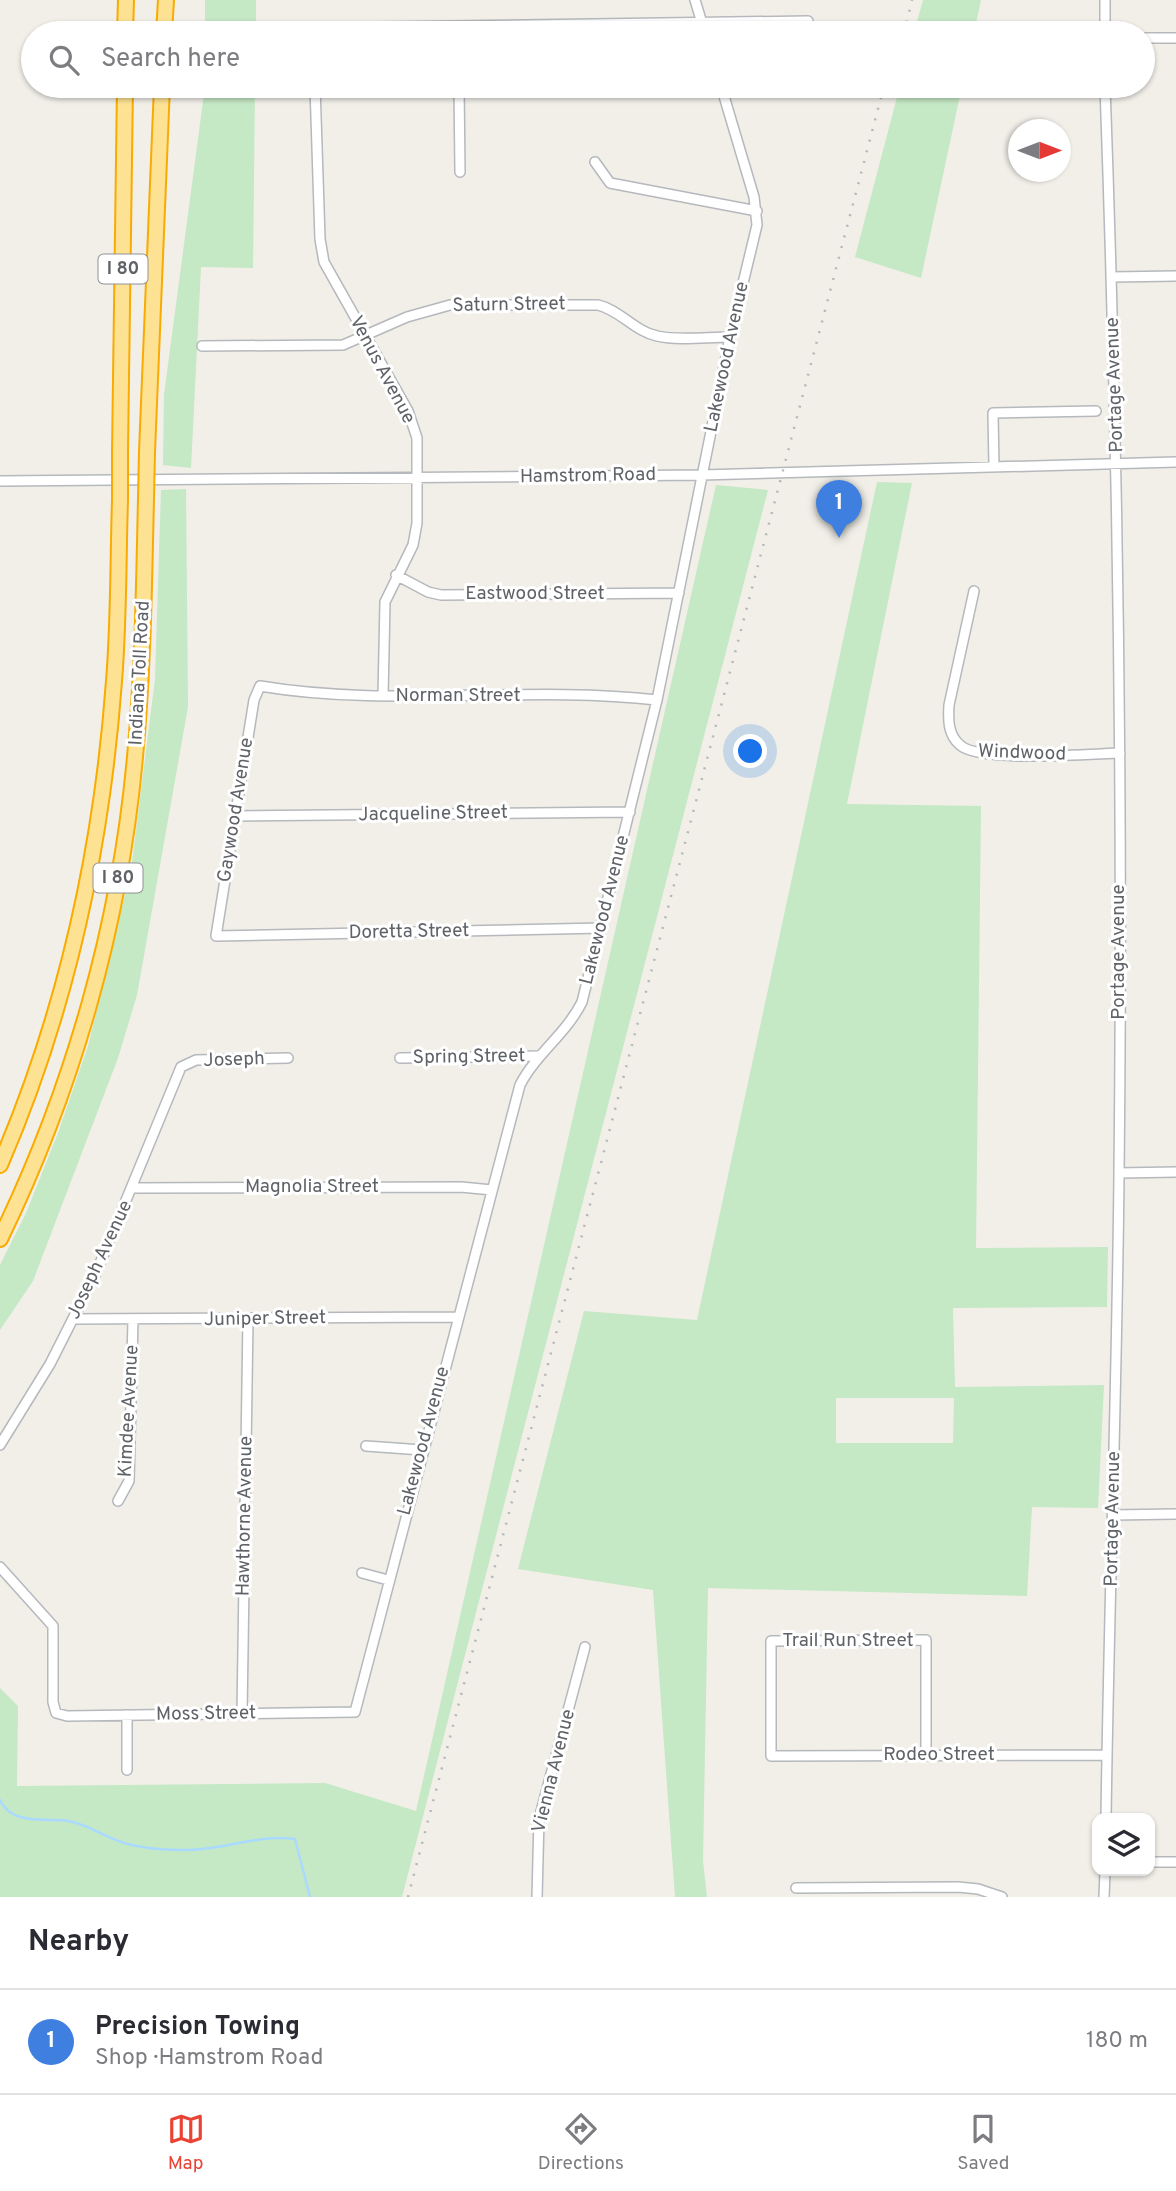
<!DOCTYPE html>
<html lang="en">
<head>
<meta charset="utf-8">
<style>
	:root { --surface:#fff; --page:#f2f2f3; --text:#2b2b33; --muted:#7c7c81; --line:#e1e1e2; --accent:#ea4335 }
	body { margin:0; font-family:Overpass,sans-serif; background:var(--page); color:var(--text) }
	.controls { position:absolute; right:21px; bottom:21px; display:grid; overflow:hidden; border-radius:14px; box-shadow:0 2px 5px #0004 }
	.controls button { width:63px; height:63px; display:grid; place-items:center; padding:0; border:0; border-bottom:2px solid var(--line); background:var(--surface); color:var(--text); font:35px sans-serif }
	.compass { position:absolute; left:1008px; top:119px; width:63px; height:63px; border-radius:50%; background:var(--surface); box-shadow:0 2px 5px #0004; rotate:90deg }
	.you { position:absolute; left:751px; top:752px; width:24px; height:24px; margin:-18px; border:5px solid #fff; border-radius:50%; background:#1a73e8; box-shadow:0 0 0 10px #1a73e833 }
	.badge { display:grid; place-items:center; width:46px; height:46px; border-radius:50%; background:var(--accent); color:#fff; font-size:23px; font-weight:700 }
	.pin { position:absolute; translate:-50% -58px; filter:drop-shadow(0 2px 4px #0008) }
	.pin::after { content:''; position:absolute; top:37px; width:24px; height:21px; background:inherit; clip-path:polygon(0 0,100% 0,50% 100%) }
	.list { margin:0; padding:0; list-style:none }
	h2 { display:flex; justify-content:space-between; align-items:center; height:91px; margin:0; padding:0 28px; font-size:30px }
	h2 small { font-size:23px; font-weight:400; color:var(--muted) }
	.list li { display:grid; grid-template-columns:46px 1fr auto; gap:21px; align-items:center; box-sizing:border-box; height:105px; padding:0 28px; border-top:2px solid var(--line) }
	.list b { display:block; font-size:26px; white-space:nowrap }
	.list p { margin:0; font-size:23px; white-space:nowrap; color:var(--muted) }
	.list em { font-size:23px; font-style:normal; color:var(--muted) }
	.icon { flex:none; width:38px; height:38px; fill:none; stroke:currentColor; stroke-width:2; stroke-linecap:round; stroke-linejoin:round }
	.map { position:relative; flex:none; width:1176px; height:1897px; overflow:hidden }
	.search { position:absolute; background:var(--surface); box-shadow:0 2px 5px #0004; left:21px; right:21px; top:21px; height:77px; display:flex; align-items:center; gap:18px; box-sizing:border-box; padding:0 24px; border-radius:38px; color:var(--muted); font-size:26px }
	.sheet { height:196px; background:var(--surface) }
	nav { display:flex; justify-content:space-around; align-items:center; box-sizing:border-box; height:98px; border-top:2px solid var(--line); background:var(--surface); font-size:19px; color:var(--muted) }
	nav a { display:grid; justify-items:center; gap:4px }
	nav .on { color:var(--accent) }
	.map>svg:first-child { display:block }
</style>
</head>
<body>
<div class="map">
<svg width="1176" height="1897" viewBox="0 0 1176 1897">
	<rect width="100%" height="100%" fill="#f1efe8"/>
	<path fill="#c5e8c5" fill-rule="evenodd" d="M205,0H256V33H205Z
		M923,0H981L974,33H914Z
		M205,86H255L253,268L201,267L191,468L163,465L164,395Z
		M900,86H962L921,278L855,257Z
		M877,482L912,483L847,804L981,806L976,1248L1108,1247L1107,1307L953,1308L955,1387L1104,1385L1098,1508L1032,1507L1027,1596L708,1588L703,1861L707,1897H675L653,1590L518,1569L584,1311L697,1320ZM836,1398H954L953,1443H836Z
		M716,485L768,490L402,1897H0V1688L18,1706L17,1786L325,1783L416,1811Z
		M186,489L188,707L137,995L118,1058L33,1281L0,1330V1265L26,1213L58,1133L88,1046L131,870L155,679L161,490Z"/>
	<g fill="none" stroke-linecap="round" stroke-linejoin="round">
		<path stroke="#aadaff" stroke-width="2.5" d="M0,1800C12,1826 46,1818 68,1821C87,1824 105,1837 124,1843C141,1848 165,1850 183,1850C221,1851 257,1834 295,1839L310,1897"/>
		<defs>
			<path id="minor" d="M695,0L705,33
				M1105,0V33
				M341,33L354,28L376,27L808,21
				M1143,38H1176
				M315,86L320,239L324,262L408,411L417,438V523L413,545L385,602L383,696
				M459,86L460,172
				M1105,86C1118,448 1123,811 1119,1174C1117,1389 1109,1603 1106,1818
				M595,162L610,183L757,211
				M1112,277L1176,276
				M202,346L343,345L407,317L450,305H598C620,310 634,331 657,336C679,341 707,337 730,337
				M994,467L993,413L1096,411
				M0,481L702,475L1176,462
				M396,575L428,592L441,595L679,593
				M974,591L949,705C948,720 948,735 960,745C979,763 1089,754 1120,753
				M235,816L630,812
				M602,928L216,936L254,700L260,686C391,708 525,685 657,700
				M400,1058L538,1056
				M1119,1173L1176,1172
				M133,1188L461,1187L492,1190
				M73,1319L457,1317
				M0,1445L50,1364L96,1273L181,1067L196,1060L288,1058
				M366,1446L422,1450
				M118,1501L129,1481L133,1320
				M1113,1515L1176,1514
				M0,1567L53,1626V1702L56,1713L67,1716L355,1712L520,1085C536,1054 566,1034 582,1002L657,700L730,337L757,225L754,197L721,86
				M362,1573L388,1580
				M242,1714L248,1319
				M127,1715V1770
				M926,1755V1640L771,1641V1756L1107,1755
				M1150,1862H1176
				M796,1888L958,1887L978,1889L1002,1897
				M537,1897L539,1819L585,1647
				M1104,1897L1105,1871"/>
			<path id="highway" d="M125,33L126,0
				M164,33L166,0
				M120,452L125,86
				M147,452L162,86
				M0,1165C66,1012 102,847 114,681C119,621 118,560 120,500
				M0,1239C73,1089 120,924 135,757C143,671 144,585 146,498"/>
		</defs>
		<use href="#minor" stroke="#b5b8bc" stroke-width="12"/>
		<use href="#highway" stroke="#f9ab00" stroke-width="18"/>
		<use href="#minor" stroke="#fff" stroke-width="9"/>
		<use href="#highway" stroke="#fde293" stroke-width="14"/>
		<path stroke="#b6b7b8" stroke-width="2.5" stroke-dasharray="2 9" stroke-linecap="butt" d="M904,33L912,0
			M408,1897L884,86"/>
		<defs>
			<path id="highway-bridge" d="M146,498L147,452
				M120,500V452"/>
		</defs>
		<use href="#highway-bridge" stroke="#f9ab00" stroke-width="18" stroke-linecap="butt"/>
		<use href="#highway-bridge" stroke="#fde293" stroke-width="14"/>
	</g>
	<g text-anchor="middle" dominant-baseline="central" stroke-width="6" stroke-linejoin="round" paint-order="stroke">
		<g fill="#fff" stroke="#8f9295" stroke-width="2">
			<rect x="98.5" y="254.5" width="49" height="29" rx="5"/>
			<rect x="93.5" y="863.5" width="49" height="29" rx="5"/>
		</g>
		<g font-size="18" font-weight="bold" fill="#5f6368">
			<text x="123" y="269">I 80</text>
			<text x="118" y="878">I 80</text>
		</g>
		<g font-size="19" fill="#5f6368" stroke="#fff">
			<text transform="translate(509 305) rotate(-1)">Saturn Street</text>
			<text transform="translate(727 357) rotate(-78)">Lakewood Avenue</text>
			<text transform="translate(382 370) rotate(62)">Venus Avenue</text>
			<text transform="translate(1115 385) rotate(-92)">Portage Avenue</text>
			<text transform="translate(588 476) rotate(-1)">Hamstrom Road</text>
			<text x="535" y="594">Eastwood Street</text>
			<text transform="translate(140 673) rotate(-87)">Indiana Toll Road</text>
			<text x="458" y="696">Norman Street</text>
			<text transform="translate(1022 753) rotate(2)">Windwood</text>
			<text transform="translate(236 810) rotate(-81)">Gaywood Avenue</text>
			<text transform="translate(433 814) rotate(-1)">Jacqueline Street</text>
			<text transform="translate(605 910) rotate(-76)">Lakewood Avenue</text>
			<text transform="translate(409 932) rotate(-1)">Doretta Street</text>
			<text transform="translate(1119 952) rotate(-90)">Portage Avenue</text>
			<text transform="translate(469 1057) rotate(-1)">Spring Street</text>
			<text transform="translate(234 1060) rotate(-2)">Joseph</text>
			<text x="312" y="1187">Magnolia Street</text>
			<text transform="translate(100 1260) rotate(-65)">Joseph Avenue</text>
			<text transform="translate(265 1319) rotate(-1)">Juniper Street</text>
			<text transform="translate(129 1411) rotate(-87)">Kimdee Avenue</text>
			<text transform="translate(424 1441) rotate(-75)">Lakewood Avenue</text>
			<text transform="translate(245 1516) rotate(-89)">Hawthorne Avenue</text>
			<text transform="translate(1113 1519) rotate(-89)">Portage Avenue</text>
			<text x="848" y="1641">Trail Run Street</text>
			<text transform="translate(206 1714) rotate(-1)">Moss Street</text>
			<text x="939" y="1755">Rodeo Street</text>
			<text transform="translate(554 1771) rotate(-76)">Vienna Avenue</text>
		</g>
	</g>
</svg>
<div class="controls">
<button><svg class="icon" aria-label="layers" viewBox="0 0 24 24"><path d="M12 4l9 5-9 5-9-5zM3 14l9 5 9-5"/></svg></button>
</div>
<svg class="compass" viewBox="-18 -18 36 36"><path d="M0-13l5 13h-10z" fill="#e53935"/><path d="M0 13l5-13h-10z" fill="#7c7c81"/></svg>
<div class="you"></div>
<div class="pin badge" style="left:839px;top:538px;background:#3f7fe0">1</div>
<div class="search"><svg class="icon" aria-label="search" viewBox="0 0 24 24"><circle cx="10" cy="10" r="6"/><path d="M15 15l6 6"/></svg>Search here</div>
</div>
<section class="sheet">
<h2>Nearby<small></small></h2>
<ul class="list">
<li><span class="badge" style="background:#3f7fe0">1</span><div><b>Precision Towing</b><p>Shop · Hamstrom Road</p></div><em>180 m</em></li>
</ul>
</section>
<nav>
<a class="on"><svg class="icon" aria-label="map" viewBox="0 0 24 24"><path d="M3 6l6-2 6 2 6-2v14l-6 2-6-2-6 2zM9 4v14M15 6v14"/></svg>Map</a>
<a><svg class="icon" aria-label="directions" viewBox="0 0 24 24"><path d="M12 3l9 9-9 9-9-9zM9 14v-3h6M13 9l2 2-2 2"/></svg>Directions</a>
<a><svg class="icon" aria-label="saved" viewBox="0 0 24 24"><path d="M7 4h10v16l-5-4-5 4z"/></svg>Saved</a>
</nav>
</body>
</html>
